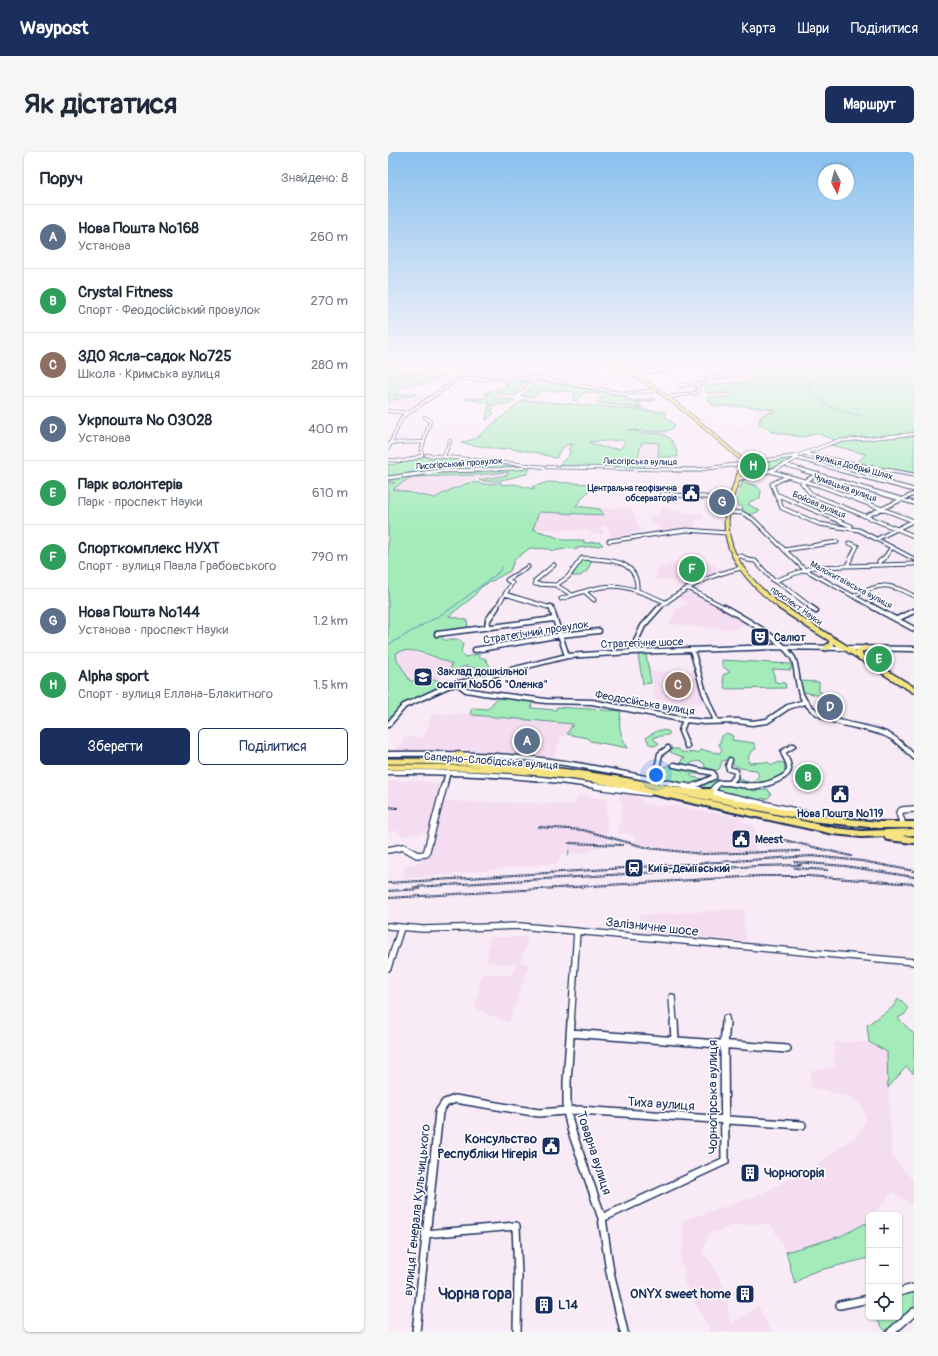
<!DOCTYPE html>
<html lang="uk">
<head>
<meta charset="utf-8">
<style>
	:root { --surface:#fff; --page:#f6f6f7; --text:#1f2937; --muted:#747a83; --line:#e0e1e3; --accent:#1b2f5e }
	body { margin:0; font-family:Pangolin,sans-serif; background:var(--page); color:var(--text) }
	.controls { position:absolute; right:12px; bottom:12px; display:grid; overflow:hidden; border-radius:6px; box-shadow:0 1px 3px #0004 }
	.controls button { width:36px; height:36px; display:grid; place-items:center; padding:0; border:0; border-bottom:1px solid var(--line); background:var(--surface); color:var(--text); font:20px sans-serif }
	.compass { position:absolute; left:430px; top:12px; width:36px; height:36px; border-radius:50%; background:var(--surface); box-shadow:0 1px 3px #0004; rotate:173deg }
	.you { position:absolute; left:268px; top:623px; width:14px; height:14px; margin:-10px; border:3px solid #fff; border-radius:50%; background:#1a73e8; box-shadow:0 0 0 6px #1a73e833 }
	.badge { display:grid; place-items:center; width:26px; height:26px; border-radius:50%; background:var(--accent); color:#fff; font-size:13px; font-weight:700 }
	.pin { position:absolute; translate:-50% -50%; border:2px solid #fff; box-shadow:0 1px 4px #0006 }
	.list { margin:0; padding:0; list-style:none }
	h2 { display:flex; justify-content:space-between; align-items:center; height:52px; margin:0; padding:0 16px; font-size:17px }
	h2 small { font-size:13px; font-weight:400; color:var(--muted) }
	.list li { display:grid; grid-template-columns:26px 1fr auto; gap:12px; align-items:center; box-sizing:border-box; height:64px; padding:0 16px; border-top:1px solid var(--line) }
	.list b { display:block; font-size:15px; white-space:nowrap }
	.list p { margin:0; font-size:13px; white-space:nowrap; color:var(--muted) }
	.list em { font-size:13px; font-style:normal; color:var(--muted) }
	.actions { display:flex; gap:8px; padding:12px 16px }
	.actions a { flex:1; padding:9px 0; border:1px solid var(--accent); border-radius:6px; text-align:center; font-size:14px; color:var(--accent) }
	.actions .main { background:var(--accent); color:#fff }
	.icon { flex:none; width:22px; height:22px; fill:none; stroke:currentColor; stroke-width:2; stroke-linecap:round; stroke-linejoin:round }
	.map { position:relative; flex:none; width:526px; height:1180px; overflow:hidden; border-radius:6px }
	header { display:flex; align-items:center; gap:24px; box-sizing:border-box; height:56px; padding:0 20px; background:var(--accent); color:#fff }
	header strong { font-size:19px }
	nav { display:flex; gap:22px; margin-inline-start:auto; font-size:14px }
	.intro { display:flex; align-items:center; justify-content:space-between; box-sizing:border-box; height:96px; padding:0 24px }
	h1 { margin:0; font-size:28px }
	.button { padding:10px 18px; border-radius:6px; background:var(--accent); color:#fff; font-size:14px; font-weight:700 }
	main { display:flex; gap:24px; padding:0 24px }
	aside { flex:1; background:var(--surface); border-radius:6px; box-shadow:0 1px 3px #0004 }
	.map>svg:first-child { display:block }
</style>
</head>
<body>
<header>
<strong>Waypost</strong>
<nav><a>Карта</a><a>Шари</a><a>Поділитися</a></nav>
</header>
<div class="intro"><h1>Як дістатися</h1><a class="button">Маршрут</a></div>
<main>
<aside>
<h2>Поруч<small>Знайдено: 8</small></h2>
<ul class="list">
<li><span class="badge" style="background:#5c6f8a">A</span><div><b>Нова Пошта №168</b><p>Установа</p></div><em>260 m</em></li>
<li><span class="badge" style="background:#2e9e5b">B</span><div><b>Crystal Fitness</b><p>Спорт · Феодосійський провулок</p></div><em>270 m</em></li>
<li><span class="badge" style="background:#8d6e63">C</span><div><b>ЗДО Ясла-садок №725</b><p>Школа · Кримська вулиця</p></div><em>280 m</em></li>
<li><span class="badge" style="background:#5c6f8a">D</span><div><b>Укрпошта № 03028</b><p>Установа</p></div><em>400 m</em></li>
<li><span class="badge" style="background:#2e9e5b">E</span><div><b>Парк волонтерів</b><p>Парк · проспект Науки</p></div><em>610 m</em></li>
<li><span class="badge" style="background:#2e9e5b">F</span><div><b>Спорткомплекс НУХТ</b><p>Спорт · вулиця Павла Грабовського</p></div><em>790 m</em></li>
<li><span class="badge" style="background:#5c6f8a">G</span><div><b>Нова Пошта №144</b><p>Установа · проспект Науки</p></div><em>1.2 km</em></li>
<li><span class="badge" style="background:#2e9e5b">H</span><div><b>Alpha sport</b><p>Спорт · вулиця Еллана-Блакитного</p></div><em>1.5 km</em></li>
</ul>
<div class="actions"><a class="main">Зберегти</a><a>Поділитися</a></div>
</aside>
<div class="map">
<svg width="526" height="1180" viewBox="0 0 526 1180">
	<rect width="100%" height="100%" fill="#f9ebf6"/>
	<filter id="ink" filterUnits="userSpaceOnUse"><feTurbulence type="fractalNoise" baseFrequency=".025" numOctaves="2"/><feDisplacementMap in="SourceGraphic" scale="8" xChannelSelector="R" yChannelSelector="G"/><feConvolveMatrix kernelMatrix="1 2 1 2 8 2 1 2 1" color-interpolation-filters="sRGB"/></filter>
	<g filter="url(#ink)">
		<path fill="#f4ddf0" d="M91,214H226L234,217H177L178,214L173,215L175,216L174,218L214,219L213,221L230,234H227L145,224L78,222Z
			M224,220H228L257,239L240,241L215,237L220,235L238,238L233,235L235,234L233,232H234L221,222L225,221Z
			M62,224H71L54,234L37,233L46,227Z
			M30,241L46,243L24,258L13,257V253H0L6,249L16,247Z
			M340,254H366L388,260L379,261L375,275L378,277L344,280L342,279L367,275L368,274L365,270L366,263L370,260L364,257L358,256H339L338,255Z
			M254,290L271,291L268,316H256L249,308Z
			M120,320V322L111,324L75,330L47,346L5,338L21,327L29,325L86,324Z
			M243,355L253,380L223,385L219,373L213,374L216,382H205L203,381L202,378L145,377L150,360L215,363L212,357Z
			M274,356H281L282,359H296V361H314L316,362L314,367H309L307,376L275,378L259,366L273,362Z
			M299,407L312,408L338,418L294,437L280,427L266,428L270,419L269,416Z
			M301,438L321,447L362,472L356,473L348,478L281,472L288,458L300,451L289,445Z
			M22,499L64,512L61,520L53,522L50,528L60,534L26,548L22,529L9,508L8,501Z
			M310,518L322,550L298,552L267,547L263,520Z
			M44,561L62,562L81,561L85,563L186,572L179,582L174,585L165,606L96,601H3L14,590L16,585H36Z
			M22,628L54,632L50,649L187,652L191,643L219,647L220,692L195,701L174,702L170,711L18,727L14,724L18,713L32,711L34,705L41,704L47,680L14,684L7,678L0,681V629Z
			M234,641L248,643L247,646L254,647L253,651L274,655L275,652L353,666L352,669L368,674L367,687L368,699L316,701L245,691L247,683L230,682L234,649L229,648Z
			M355,757L358,789L250,780L251,763Z
			M102,785H141L132,810L141,812L121,871L87,857L94,821L124,823L128,813L98,810Z
			M446,890H481L499,900L504,1005L526,1029V1055L505,1040L485,1063H481V1067L478,1071L453,1084L398,1100L383,1072L347,1073L320,1082L314,1103L322,1108L336,1135L343,1172L370,1154L384,1180H322L319,1173L296,1130L295,1114L292,1113L293,1097L296,1096L294,1069L368,1044L422,1017L471,982L478,968L476,957L465,946L423,935V919L447,914Z"/>
		<path fill="#a3ecba" stroke="#5f8e8c" fill-rule="evenodd" d="M20,214H53L50,215L66,216L30,221L0,220V218L6,215Z
			M355,214H526V282L513,284L474,285L449,289L428,281L415,285L384,280L371,271L373,265L379,261L387,260V258L358,254H325L319,245H340L343,241H319L317,238L318,233L322,234C338,229 351,231 366,229L365,225Z
			M29,222L56,223V224L44,227L36,232H22L11,237L10,241L6,243L29,242L5,248L0,252V223H27Z
			M116,227H149L134,229L144,231L132,232V234L139,235L127,244L114,241L103,246L127,248L122,252L103,253L105,256L103,259L106,261L98,268L101,251L77,247L99,246L100,243H97V241L121,234L118,233V230H115Z
			M155,227L239,243L238,247L247,249L266,246L268,248L248,251L255,256L209,251L215,244L213,242L196,240L189,249L185,248L187,240L155,238L145,245L133,244L151,228Z
			M135,248L278,260L277,265L287,273L285,276L276,280L240,278L248,279L251,281C272,282 285,278 290,305H270L271,291L254,290L249,308L257,309L256,316L170,314L182,302L181,296L185,292C177,292 171,298 169,305L167,306L151,301L118,296L115,298L73,291L88,286ZM235,288L237,290L232,297L213,295L201,290Z
			M526,283V322L468,311L478,302L443,293C469,282 498,287 526,283Z
			M35,304H44L136,313L135,315L45,319L39,311L36,314L34,319L0,325V312L6,313C10,309 28,307 35,304Z
			M402,306L405,307L384,316L363,311Z
			M142,316L139,322C123,325 107,332 91,328L120,323V320L88,323L29,325L20,327L5,337L47,346L66,336H70C80,329 86,330 97,332C102,333 108,331 113,330V333L127,332L145,337H147L144,335L160,330L206,332L188,354L212,357L216,363L151,360L145,377L176,388H196V391L212,390L215,393L189,396L188,398L183,396L165,399L160,397L142,396L127,407L122,419L93,435L85,445L61,464L79,468L80,477L53,481L54,486L56,488H72L75,492L73,500L77,505L91,502V506H97L105,519L96,521L90,515L86,516L78,514L61,520L64,512C48,506 24,493 8,501L9,508L22,529L49,528L59,533L19,550L11,556L0,570V331H7L0,329V326L49,319Z
			M355,328V330L369,334L373,339L372,347L363,349L360,352L372,359L362,363L354,359L355,355L348,352V349Z
			M194,407L204,408L199,419L192,424H184Z
			M479,499H495L499,511C491,512 479,507 476,500Z
			M258,502L263,531L255,532L250,503Z
			M334,508L403,512V518L385,517L387,530L397,531L398,536L337,537L335,523L342,520L334,514Z
			M410,529L431,530V540L436,541L437,545L412,539Z
			M110,545L145,549L143,556L168,558L169,555L233,559C230,575 232,583 240,596L202,589L199,586L179,582L185,572L85,563L82,561L84,556L100,557Z
			M271,578L280,579L282,581L280,583L266,585V588L271,591L267,594L261,592L258,585Z
			M339,581L345,584L344,588L366,591L368,597C362,599 359,605 361,611L379,610L384,613L392,610L397,612L396,622C374,634 370,635 346,630V627L353,626L356,629L365,631L371,623L368,618L352,616L345,612L344,607L334,609L332,616L328,619L317,615L316,611C310,608 306,609 300,614L294,612L293,608L297,606L282,600L283,597H291L293,600L311,601L312,598C319,598 325,601 332,601L334,597L331,593L334,584Z
			M281,612L312,619L311,622H302L304,625L315,627L322,624L328,626L330,628L321,636H318L272,626L276,619L274,615L279,614Z
			M339,633L368,639L380,637L383,643L379,647L373,646L371,648L330,638L331,634Z
			M510,847L514,849L520,857L517,862L510,866L526,882V922L518,915L500,936L499,900L481,890L479,873L505,855Z
			M478,1071L481,1079V1106L432,1118L420,1122L407,1132L398,1100L453,1084Z
			M526,1140V1157L498,1180L487,1165H511V1143Z"/>
		<g fill="none" stroke-linecap="round" stroke-linejoin="round">
			<path stroke="#6790ba" stroke-width="1" d="M441,214L437,221L418,235C436,255 449,258 474,264
				M0,493L61,458L110,421L114,415
				M180,704L181,698"/>
			<defs>
				<path id="minor-far4" d="M248,215L259,218
					M245,222L275,218
					M322,227L358,221L352,214
					M293,235L291,233L310,232
					M279,245L309,241L310,233L322,227L320,223V216L318,214
					M0,259L21,261
					M2,291L36,290
					M0,297L14,265L70,227L150,226L237,242L269,238
					M34,302L33,299L42,269L37,265
					M418,302L503,319
					M38,303L157,315L308,318L409,304L449,289L526,282
					M56,304L62,289
					M405,305L455,319
					M0,308L17,309L33,304
					M398,313L418,319
					M64,319L135,316
					M383,319L408,307"/>
				<path id="minor-far3" d="M286,318H311
					M414,318L526,351
					M451,318L526,338
					M498,318L526,323
					M382,319L433,334L526,369
					M430,322L414,331L423,342L526,384
					M400,324L384,332L394,356L431,372L471,378L526,407
					M0,326L52,319L92,318
					M349,327L385,318
					M490,328L498,322
					M274,342L343,347
					M390,343L463,374
					M339,360L354,361L365,367L416,417L487,456
					M478,364L526,342
					M489,387L525,369
					M221,389L298,378L339,381
					M396,398L449,390
					M346,404H354L360,408L367,409L386,429L397,435L424,456
					M491,410L497,405L504,395
					M166,413L147,429V432L168,433L184,443
					M459,414L469,394L461,391
					M386,429L425,415L526,412
					M168,433L180,425L194,406C219,408 251,406 249,439
					M299,436L338,456
					M197,440L206,448
					M117,442L163,456
					M466,444C494,431 498,430 526,444
					M173,447C222,430 229,429 277,450
					M108,456L124,431L119,428L140,415
					M271,456C293,437 325,422 353,416"/>
				<path id="minor-far2" d="M162,455H163L179,504
					M336,455C357,467 392,486 405,506C407,509 407,513 408,517C411,536 411,548 428,560C447,573 473,573 495,581C507,585 517,596 526,605
					M422,455L428,459
					M485,455L526,477
					M509,467L526,459
					M99,475L100,468L109,455
					M49,482L166,467
					M87,498L173,483L211,479
					M304,498L316,540L328,569
					M243,500L255,474L272,455
					M69,531L78,538L95,541L158,549L204,550L297,568L317,570L349,569L364,571L379,569L400,555L416,550
					M297,568L293,579L299,594
					M0,573L16,554L60,534L179,504L243,500L385,495L526,497
					M0,602C54,601 108,602 162,609C208,615 254,625 300,635
					M286,613L325,621L326,625L304,635
					M0,620C73,619 143,624 215,635
					M260,627L270,612L272,602L280,596
					M341,631C360,635 375,636 393,626C397,624 400,622 401,618C402,611 397,606 395,600L405,594
					M56,635L60,620
					M327,635L331,631H341L347,626L348,619L341,617L340,614L342,608"/>
				<path id="minor-far1" d="M208,634L261,641
					M296,634L312,638
					M360,634H371
					M303,636L306,634
					M322,640L429,664
					M323,640L328,634
					M515,673L511,661L514,658L526,657
					M0,698L15,695L29,703L38,702L56,634
					M0,774L35,777L132,774L526,810
					M0,816L13,776
					M284,845L286,871
					M183,871L189,779
					M338,871V866"/>
				<path id="minor" d="M183,870L179,930V959L183,977L214,1066L222,1120L236,1180
					M286,870L287,889
					M182,881L399,897
					M214,1066L337,1009L336,893L338,870
					M37,1082L128,1074L130,1123L129,1180
					M511,1140L526,1136
					M452,1153L481,1147
					M28,1180L51,960L57,951L67,947L151,961L191,958L414,973
					M503,1180L526,1160"/>
				<path id="major-far3" d="M230,214C276,238 314,273 353,307L354,313L352,319"/>
				<path id="major-far2" d="M353,318C347,333 341,349 339,365C335,404 365,434 394,456"/>
				<path id="major-far1" d="M393,455L419,472L526,538
					M438,496L443,493L444,488
					M472,505L471,499L477,496
					M69,602L81,608
					M0,609C92,609 183,617 273,635
					M0,615C82,615 164,618 245,635"/>
				<path id="major" d="M240,634L446,679L474,682L526,680
					M268,634L422,666L491,673H526
					M305,640H323
					M500,685L526,688"/>
			</defs>
			<use href="#minor-far4" stroke="#1b2f5e" stroke-width="4"/>
			<use href="#minor-far3" stroke="#1b2f5e" stroke-width="5"/>
			<use href="#minor-far2" stroke="#1b2f5e" stroke-width="7"/>
			<use href="#minor-far1" stroke="#1b2f5e" stroke-width="8"/>
			<use href="#minor" stroke="#1b2f5e" stroke-width="10"/>
			<use href="#major-far3" stroke="#1b2f5e" stroke-width="4.5"/>
			<use href="#major-far2" stroke="#1b2f5e" stroke-width="6"/>
			<use href="#major-far1" stroke="#1b2f5e" stroke-width="8"/>
			<use href="#major" stroke="#1b2f5e" stroke-width="10"/>
			<use href="#minor-far4" stroke="#fff" stroke-width="2.5"/>
			<use href="#minor-far3" stroke="#fff" stroke-width="3"/>
			<use href="#minor-far2" stroke="#fff" stroke-width="4"/>
			<use href="#minor-far1" stroke="#fff" stroke-width="5.5"/>
			<use href="#minor" stroke="#fff" stroke-width="7"/>
			<use href="#major-far3" stroke="#f6e381" stroke-width="3"/>
			<use href="#major-far2" stroke="#f6e381" stroke-width="4"/>
			<use href="#major-far1" stroke="#f6e381" stroke-width="5"/>
			<use href="#major" stroke="#f6e381" stroke-width="6"/>
			<defs>
				<path id="rail" d="M0,655L9,656
					M151,675L195,678L260,696L315,702L411,699
					M392,687L463,704
					M181,691L234,693
					M407,710L457,714L526,725
					M407,716L439,718
					M0,731L424,704L474,709L526,719
					M26,735L370,714L413,713
					M0,739L31,737
					M0,746L372,724H420L526,732"/>
			</defs>
			<use href="#rail" stroke="#1b2f5e" stroke-width="2"/>
			<use href="#rail" stroke="#fff" stroke-width="1" stroke-dasharray="1.5" stroke-linecap="butt"/>
		</g>
	</g>
	<linearGradient id="sky" x2="0" y2="1"><stop stop-color="#88c0ee"/><stop offset="0.56" stop-color="#fcf6fb"/><stop offset="1" stop-color="#fcf6fb" stop-opacity="0"/></linearGradient>
	<rect width="526" height="379" fill="url(#sky)"/>
	<defs>
		<symbol id="civic-square" viewBox="-11 -11 22 22"><rect x="-9" y="-9" width="18" height="18" rx="4" fill="#1b2f5e" stroke="#fff"/><path d="M-.6-6.5H3V-4.5H.6V-3L4-1V1h2V6H-6V1h2V-1L-.6-3ZM-1.2 2.5V6h2.4V2.5Z" fill="#fff"/></symbol>
		<symbol id="theatre-square" viewBox="-11 -11 22 22"><rect x="-9" y="-9" width="18" height="18" rx="4" fill="#1b2f5e" stroke="#fff"/><path d="M-5-5.5Q0-4 5-5.5V0Q5 5 0 6Q-5 5-5 0ZM-3.3-2.5H-1v1.5H-3.3ZM1-2.5H3.3v1.5H1ZM-2.8 1Q0 5.5 2.8 1Z" fill="#fff"/></symbol>
		<symbol id="school-square" viewBox="-11 -11 22 22"><rect x="-9" y="-9" width="18" height="18" rx="4" fill="#1b2f5e" stroke="#fff"/><path d="M0-5L7-2L0 1L-7-2ZM-4 1L0 2.5L4 1V4Q0 6-4 4Z" fill="#fff"/></symbol>
		<symbol id="station-square" viewBox="-11 -11 22 22"><rect x="-9" y="-9" width="18" height="18" rx="4" fill="#1b2f5e" stroke="#fff"/><path d="M-3-6H3Q5-6 5-4V2Q5 4 3 4L4.5 6H3L1.5 4h-3L-3 6H-4.5L-3 4Q-5 4-5 2V-4Q-5-6-3-6ZM-3.5-4v3h7v-3ZM-3.5 1v1.5H-2V1ZM2 1v1.5H3.5V1Z" fill="#fff"/></symbol>
		<symbol id="building-square" viewBox="-11 -11 22 22"><rect x="-9" y="-9" width="18" height="18" rx="4" fill="#1b2f5e" stroke="#fff"/><path d="M-4-6H4V6H1V3H-1V6H-4ZM-2.5-4.3h1.7v1.8h-1.7ZM.8-4.3h1.7v1.8H.8ZM-2.5-1h1.7V.8h-1.7ZM.8-1h1.7V.8H.8Z" fill="#fff"/></symbol>
	</defs>
	<g fill-rule="evenodd">
		<use href="#civic-square" x="292" y="330" width="22" height="22"/>
		<use href="#theatre-square" x="361" y="474" width="22" height="22"/>
		<use href="#school-square" x="24" y="514" width="22" height="22"/>
		<use href="#civic-square" x="441" y="631" width="22" height="22"/>
		<use href="#civic-square" x="342" y="676" width="22" height="22"/>
		<use href="#station-square" x="235" y="705" width="22" height="22"/>
		<use href="#civic-square" x="152" y="983" width="22" height="22"/>
		<use href="#building-square" x="351" y="1010" width="22" height="22"/>
		<use href="#building-square" x="346" y="1131" width="22" height="22"/>
		<use href="#building-square" x="145" y="1142" width="22" height="22"/>
	</g>
	<g text-anchor="middle" dominant-baseline="central" stroke-width="3" stroke-linejoin="round" paint-order="stroke">
		<g font-size="9" fill="#1b2f5e" stroke="#fff">
			<text transform="translate(252 310) rotate(1)">Лисогірська вулиця</text>
			<text transform="translate(71 312) rotate(-4)">Лисогірський провулок</text>
			<text transform="translate(466 315) rotate(15)">вулиця Добрий Шлях</text>
			<text transform="translate(457 336) rotate(20)">Чумацька вулиця</text>
			<text transform="translate(431 353) rotate(23)">Бойова вулиця</text>
			<text transform="translate(463 433) rotate(28)">Малокитаївська вулиця</text>
			<text transform="translate(408 454) rotate(35)">проспект Науки</text>
		</g>
		<g font-size="9" font-weight="bold" fill="#1b2f5e" stroke="#fff" text-anchor="end">
			<text x="289" y="336">Центральна геофізична<tspan x="289" dy="10">обсерваторія</tspan></text>
		</g>
		<g font-size="11" fill="#1b2f5e" stroke="#fff">
			<text transform="translate(148 480) rotate(-9)">Стратегічний провулок</text>
			<text transform="translate(254 491) rotate(-2)">Стратегічне шосе</text>
			<text transform="translate(257 551) rotate(10)">Феодосійська вулиця</text>
			<text transform="translate(103 609) rotate(4)">Саперно-Слобідська вулиця</text>
		</g>
		<g font-size="11" font-weight="bold" fill="#1b2f5e" stroke="#fff" text-anchor="start">
			<text x="386" y="485">Салют</text>
			<text x="49" y="519">Заклад дошкільної<tspan x="49" dy="13">освіти №506 "Оленка"</tspan></text>
			<text x="452" y="661" text-anchor="middle">Нова Пошта №119</text>
			<text x="367" y="687">Meest</text>
			<text x="260" y="716">Київ-Деміївський</text>
		</g>
		<g font-size="13" fill="#1b2f5e" stroke="#fff">
			<text transform="translate(264 775) rotate(6)">Залізничне шосе</text>
			<text transform="translate(325 945) rotate(-90)">Чорногірська вулиця</text>
			<text transform="translate(273 952) rotate(4)">Тиха вулиця</text>
			<text transform="translate(206 1001) rotate(72)">Товарна вулиця</text>
			<text transform="translate(29 1058) rotate(-84)">вулиця Генерала Кульчицького</text>
		</g>
		<g font-size="13" font-weight="bold" fill="#1b2f5e" stroke="#fff" text-anchor="end">
			<text x="149" y="987">Консульство<tspan x="149" dy="15">Республіки Нігерія</tspan></text>
			<text x="376" y="1021" text-anchor="start">Чорногорія</text>
			<text x="343" y="1142">ONYX sweet home</text>
			<text x="170" y="1153" text-anchor="start">L14</text>
		</g>
		<g font-size="16" font-weight="bold" fill="#1b2f5e" stroke="#fff">
			<text x="87" y="1142">Чорна гора</text>
		</g>
	</g>
</svg>
<div class="controls">
<button>+</button>
<button>−</button>
<button><svg class="icon" aria-label="locate" viewBox="0 0 24 24"><circle cx="12" cy="12" r="6"/><path d="M12 2v4M12 18v4M2 12h4M18 12h4"/></svg></button>
</div>
<svg class="compass" viewBox="-18 -18 36 36"><path d="M0-13l5 13h-10z" fill="#e53935"/><path d="M0 13l5-13h-10z" fill="#747a83"/></svg>
<div class="you"></div>
<div class="pin badge" style="left:139px;top:589px;background:#5c6f8a">A</div>
<div class="pin badge" style="left:420px;top:625px;background:#2e9e5b">B</div>
<div class="pin badge" style="left:290px;top:533px;background:#8d6e63">C</div>
<div class="pin badge" style="left:442px;top:555px;background:#5c6f8a">D</div>
<div class="pin badge" style="left:491px;top:507px;background:#2e9e5b">E</div>
<div class="pin badge" style="left:304px;top:417px;background:#2e9e5b">F</div>
<div class="pin badge" style="left:334px;top:350px;background:#5c6f8a">G</div>
<div class="pin badge" style="left:365px;top:314px;background:#2e9e5b">H</div>
</div>
</main>
</body>
</html>
